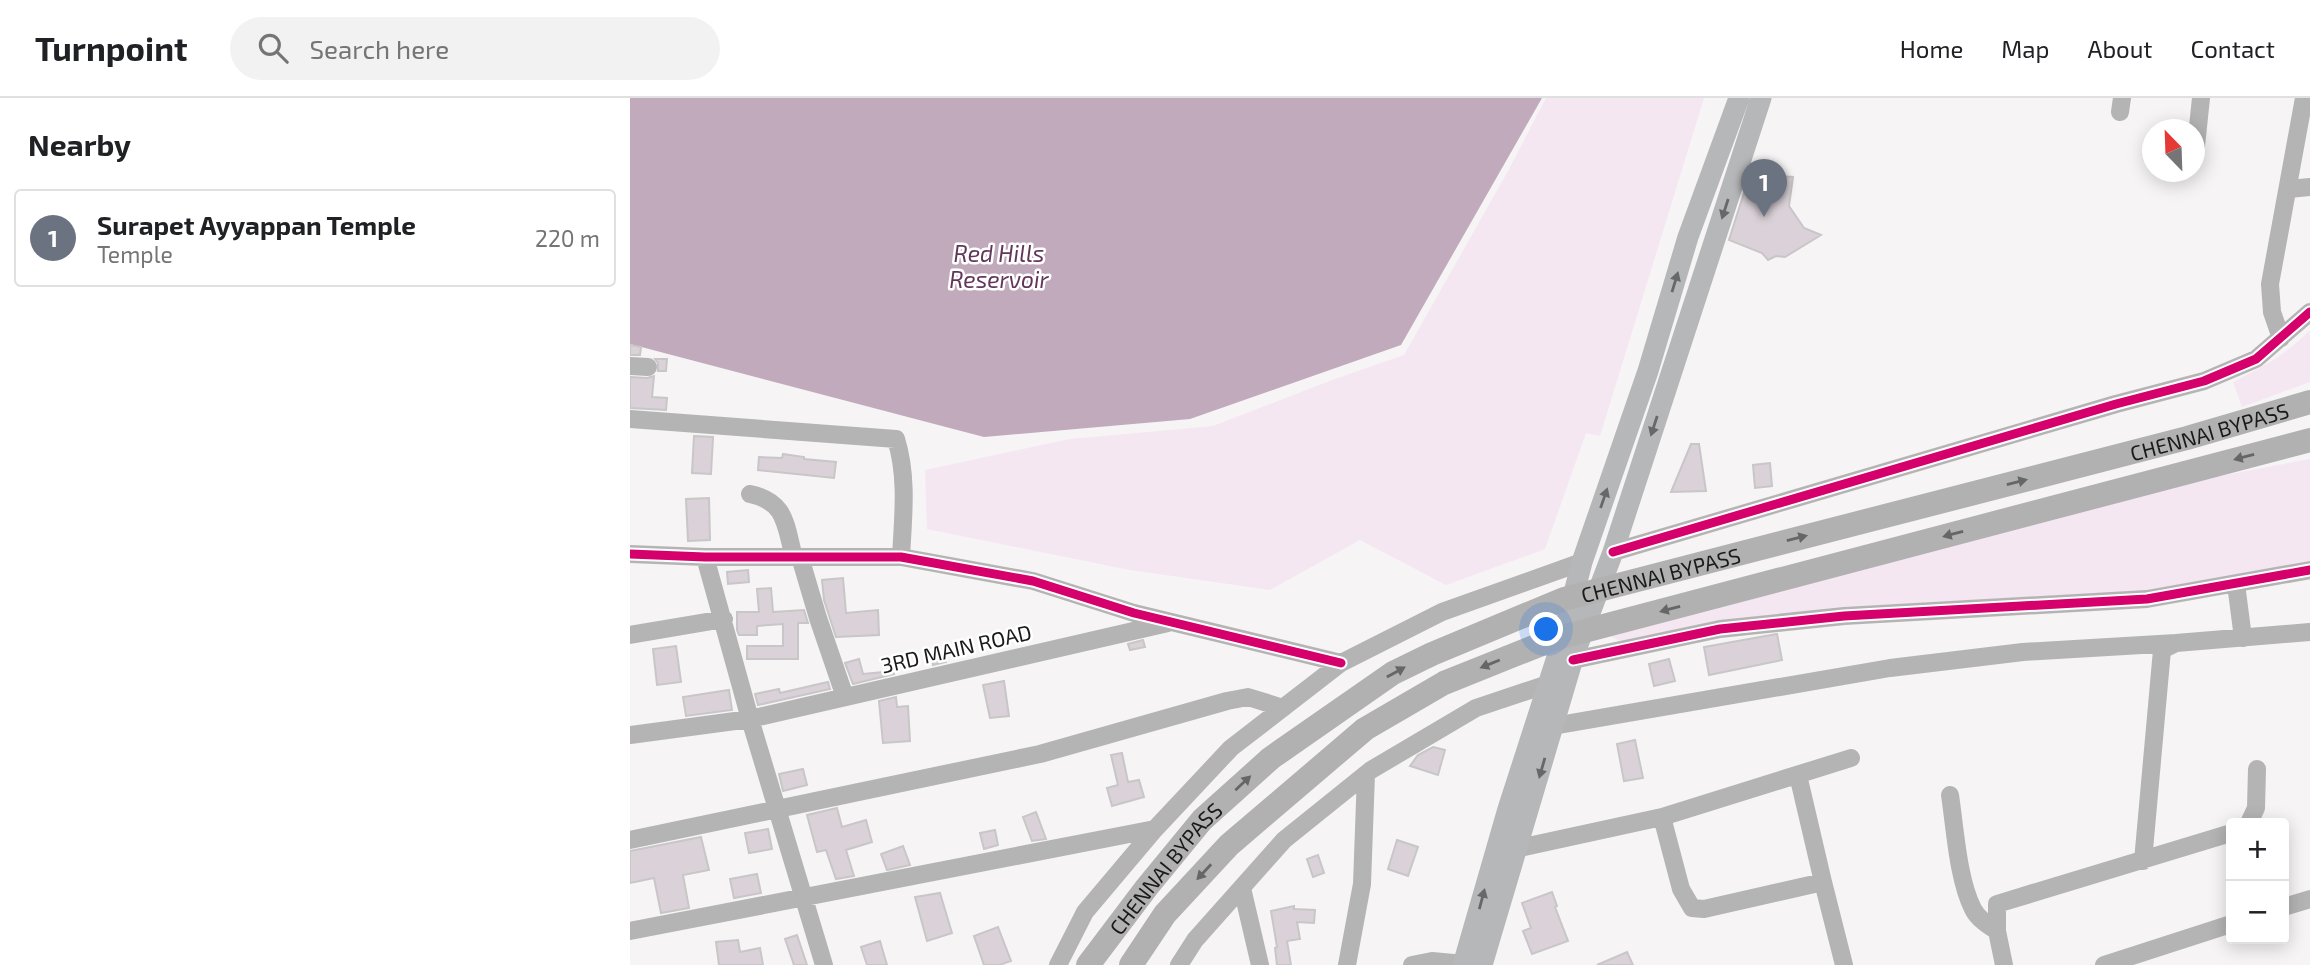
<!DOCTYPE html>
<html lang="en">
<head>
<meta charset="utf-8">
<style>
	:root { --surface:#fff; --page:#f2f2f2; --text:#202124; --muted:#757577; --line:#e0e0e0; --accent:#686667 }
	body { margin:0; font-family:"Exo 2",sans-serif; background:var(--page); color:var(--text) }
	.controls { position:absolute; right:21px; bottom:21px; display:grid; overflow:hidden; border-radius:7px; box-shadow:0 4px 18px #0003 }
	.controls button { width:63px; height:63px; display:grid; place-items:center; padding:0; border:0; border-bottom:2px solid var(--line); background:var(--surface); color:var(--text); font:35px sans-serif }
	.compass { position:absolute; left:1512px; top:21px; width:63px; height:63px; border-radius:50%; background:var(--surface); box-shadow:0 4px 18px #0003; rotate:337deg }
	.you { position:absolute; left:917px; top:532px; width:24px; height:24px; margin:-18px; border:5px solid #fff; border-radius:50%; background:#1a73e8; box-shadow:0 0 0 10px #1a73e833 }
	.badge { display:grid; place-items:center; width:46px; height:46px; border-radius:50%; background:var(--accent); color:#fff; font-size:23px; font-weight:700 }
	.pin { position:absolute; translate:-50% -58px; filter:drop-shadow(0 2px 4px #0008) }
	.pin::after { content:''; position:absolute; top:37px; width:24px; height:21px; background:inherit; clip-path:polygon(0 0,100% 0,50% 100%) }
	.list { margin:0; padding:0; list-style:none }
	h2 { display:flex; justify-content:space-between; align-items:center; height:91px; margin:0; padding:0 28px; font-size:30px }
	h2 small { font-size:23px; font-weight:400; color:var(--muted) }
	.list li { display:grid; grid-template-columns:46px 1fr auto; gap:21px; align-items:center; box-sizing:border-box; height:98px; margin:0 14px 14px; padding:0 14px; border:2px solid var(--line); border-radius:7px }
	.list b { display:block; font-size:26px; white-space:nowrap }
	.list p { margin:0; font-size:23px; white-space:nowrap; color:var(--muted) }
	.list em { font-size:23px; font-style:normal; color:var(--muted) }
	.icon { flex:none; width:38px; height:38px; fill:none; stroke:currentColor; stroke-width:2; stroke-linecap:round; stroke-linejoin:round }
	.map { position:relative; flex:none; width:1680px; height:867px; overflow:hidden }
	header { display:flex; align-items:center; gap:42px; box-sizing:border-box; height:98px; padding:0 35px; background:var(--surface); border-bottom:2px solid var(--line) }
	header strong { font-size:33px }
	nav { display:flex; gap:38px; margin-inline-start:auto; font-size:24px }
	.search { width:490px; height:63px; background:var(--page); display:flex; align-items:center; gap:18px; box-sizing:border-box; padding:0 24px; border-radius:38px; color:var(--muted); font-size:26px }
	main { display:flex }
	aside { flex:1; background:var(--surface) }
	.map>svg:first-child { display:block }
</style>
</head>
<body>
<header>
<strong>Turnpoint</strong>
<div class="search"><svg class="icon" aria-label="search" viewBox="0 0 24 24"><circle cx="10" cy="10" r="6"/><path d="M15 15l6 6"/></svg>Search here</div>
<nav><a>Home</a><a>Map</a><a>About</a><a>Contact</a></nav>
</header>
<main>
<aside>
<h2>Nearby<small></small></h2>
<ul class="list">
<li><span class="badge" style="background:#6b7280">1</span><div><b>Surapet Ayyappan Temple</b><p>Temple</p></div><em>220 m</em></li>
</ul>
</aside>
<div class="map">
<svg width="1680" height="867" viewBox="0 0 1680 867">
	<rect width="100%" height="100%" fill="#f6f4f5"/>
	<path fill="#f4e7f1" d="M916,0H1074L970,338L956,335L915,451L816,487L730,442L640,492L500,472L297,431L295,372L440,341L583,328L705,281L774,257L878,73Z
		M1680,232V284L1612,309L1603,284C1631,270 1658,255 1680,232Z
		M1680,361V464L1515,493L1211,509L1087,523L991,544L981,538L1537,388Z"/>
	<path fill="#c0aabc" d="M0,0H912L771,247L560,321L354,339L0,246Z"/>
	<path fill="#dad2d8" stroke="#c8c6c7" stroke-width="2" d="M1120,76L1163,79L1159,108L1174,130L1191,137L1155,159L1146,158L1138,162L1132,155L1099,142Z
		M0,247L11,249L10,257H0Z
		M25,261H37L36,273H28V265Z
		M24,278L22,299L37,300L36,312L0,310V279L17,280Z
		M64,338L83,339L81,376L62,375Z
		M1061,346H1069L1076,393L1041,394Z
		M153,356L174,359V361L206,364L204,380L128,372L129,359L152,360Z
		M1140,365L1142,388L1125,390L1123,367Z
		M79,400L80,442L58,443L56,401Z
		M118,472L119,484L98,486L97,474Z
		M213,480L216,515L248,512L249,537L206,539L194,502L192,482Z
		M141,490L143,514L174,512L178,525H168V561H117V548H153V526L127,528V537H109L107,532V514H129L127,491Z
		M1147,536L1152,562L1079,577L1074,549Z
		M513,542L515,549L500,552L498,546Z
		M46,548L51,584L27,587L23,551Z
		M315,556L316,564L303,567L302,557Z
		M229,561L233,576L263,573L264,576L223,586L215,565Z
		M1039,561L1045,583L1024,588L1019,566Z
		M374,583L379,618L360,620L353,587Z
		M198,584L200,591L128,607L125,596L149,591L150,595Z
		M99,592L102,612L56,618L53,599Z
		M266,599L267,609L278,608L280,643L253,645L249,603Z
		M1005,642L1013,680L994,683L987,646Z
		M803,649L815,652L808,677L780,668L788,657Z
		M492,655L498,684L509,682L514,699L482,708L477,690L488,687L481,657Z
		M173,671L177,687L153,693L149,676Z
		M207,710L212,729L236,722L242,744L216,752L224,778L206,781L196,752L187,754L177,717Z
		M406,714L416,741L402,743L393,719Z
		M138,731L142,751L119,755L115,735Z
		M365,732L368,747L354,751L350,735Z
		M71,739L79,772L53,777L59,810L31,815L24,780L0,785V753Z
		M767,742L788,749L778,778L758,771Z
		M273,748L280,767L257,772L251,756Z
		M688,757L694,775L683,779L677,761Z
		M127,776L131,795L104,800L100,781Z
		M922,794L927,808L925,809L938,843L902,856L893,833L901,830L892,805Z
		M310,795L322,835L297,843L285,799Z
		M664,808V811L685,812L684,825L667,824L670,841L657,843L661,867H647L645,850L647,849L641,813Z
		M368,829L381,863L369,867H354L344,838Z
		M167,837L177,867H164L155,841Z
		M108,842L110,854L130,850L133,867H89L86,844Z
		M250,843L257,867H237L231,849Z
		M997,854L1003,867H967Z"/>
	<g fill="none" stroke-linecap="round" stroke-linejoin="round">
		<path stroke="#b4b4b4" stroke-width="18" d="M1490,14L1492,0
			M1566,48L1571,0
			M1659,91L1680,89
			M1651,240L1642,214L1640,186L1674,0
			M0,268L18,269
			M0,321L266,341C278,380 273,419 271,459
			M120,396C157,404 155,427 164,459
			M983,454L1486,306L1574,283L1626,261L1680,214
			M0,456L75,459H271L403,483L504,515L711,565
			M75,459L120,621L194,867
			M170,459L188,520L215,599
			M1606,486L1613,540
			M0,537L94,521
			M943,562L1090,531L1214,518L1517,501L1680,472
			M923,628L1260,570L1393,554L1546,545
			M0,637L120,621L538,525
			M1168,677L1193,784
			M1320,697C1325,730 1328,782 1343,811C1348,821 1359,828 1367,833
			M1032,719L1221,660
			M1619,725L1626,710L1627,671
			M0,742L410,656L597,603L618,599L653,610
			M885,751L1032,719L1051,791L1062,810L1074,811L1193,784L1214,867
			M1513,763L1532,552L1546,545L1680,534
			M612,790L630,867
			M1654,809L1680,801
			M0,833L525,731
			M428,867L455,814L525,731L601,650L711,565L812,514L952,464
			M549,867L565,842L654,742L741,672L846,610L927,583
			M717,867L732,786L736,676
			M782,867L802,863L834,866
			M1374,867L1367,833V806L1601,735
			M1474,867L1601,826"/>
		<path stroke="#b6b7b8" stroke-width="21" d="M833,867L878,711L929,553L952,464L1018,273L1058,139L1109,0
			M852,867L944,557L983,454L1131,0"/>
		<g stroke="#b1b1b2" stroke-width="24">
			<path id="s1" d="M458,867L517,789L572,722L641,660L763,575L802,556L934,501L1557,340L1680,304"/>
			<path d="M501,867L535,816L599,747L735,631L814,585L924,541L1680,342"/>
		</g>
		<defs>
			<path id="cycleway" d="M983,454L1486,306L1574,283L1626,261L1680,214
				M0,456L75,459H271L403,483L504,515L711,565
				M943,562L1090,531L1214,518L1517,501L1680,472"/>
		</defs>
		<use href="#cycleway" stroke="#fff" stroke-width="13"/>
		<use href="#cycleway" stroke="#d6006c" stroke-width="9"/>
	</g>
	<defs><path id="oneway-solid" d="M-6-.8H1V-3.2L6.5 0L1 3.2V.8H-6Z" transform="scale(1.75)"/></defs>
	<g fill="#68686a">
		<use href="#oneway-solid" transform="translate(1095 111) rotate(108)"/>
		<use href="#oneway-solid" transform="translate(1045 184) rotate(-73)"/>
		<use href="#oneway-solid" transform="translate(1024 328) rotate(108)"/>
		<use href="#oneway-solid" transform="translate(974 400) rotate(-71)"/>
		<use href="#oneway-solid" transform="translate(912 670) rotate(106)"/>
		<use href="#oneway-solid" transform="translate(852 801) rotate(-75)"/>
	</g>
	<g fill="#666">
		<use href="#oneway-solid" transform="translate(1614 359) rotate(165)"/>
		<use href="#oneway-solid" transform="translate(1387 384) rotate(-14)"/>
		<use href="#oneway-solid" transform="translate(1323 436) rotate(165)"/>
		<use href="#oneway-solid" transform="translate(1167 440) rotate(-14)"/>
		<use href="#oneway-solid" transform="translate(1040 511) rotate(165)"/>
		<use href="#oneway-solid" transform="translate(860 566) rotate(158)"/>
		<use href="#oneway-solid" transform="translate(766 574) rotate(-29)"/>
		<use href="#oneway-solid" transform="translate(613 685) rotate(-43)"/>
		<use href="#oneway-solid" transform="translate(574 774) rotate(133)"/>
	</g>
	<g text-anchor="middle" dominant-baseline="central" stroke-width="5" stroke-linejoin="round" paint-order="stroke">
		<g font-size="21" fill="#1b1a1b" stroke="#fff">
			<text stroke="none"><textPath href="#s1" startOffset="1279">CHENNAI BYPASS</textPath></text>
			<text stroke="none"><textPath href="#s1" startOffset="712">CHENNAI BYPASS</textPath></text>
			<text transform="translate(326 550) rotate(-13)">3RD MAIN ROAD</text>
			<text stroke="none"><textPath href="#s1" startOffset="124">CHENNAI BYPASS</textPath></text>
		</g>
		<g font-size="23" font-style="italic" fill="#61365a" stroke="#fff">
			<text x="369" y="155">Red Hills<tspan x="369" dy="26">Reservoir</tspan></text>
		</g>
	</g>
</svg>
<div class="controls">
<button>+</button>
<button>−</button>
</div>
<svg class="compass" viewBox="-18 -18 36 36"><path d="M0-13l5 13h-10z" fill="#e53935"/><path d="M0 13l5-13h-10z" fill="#757577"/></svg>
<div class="you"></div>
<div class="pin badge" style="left:1134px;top:119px;background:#6b7280">1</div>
</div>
</main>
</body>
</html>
